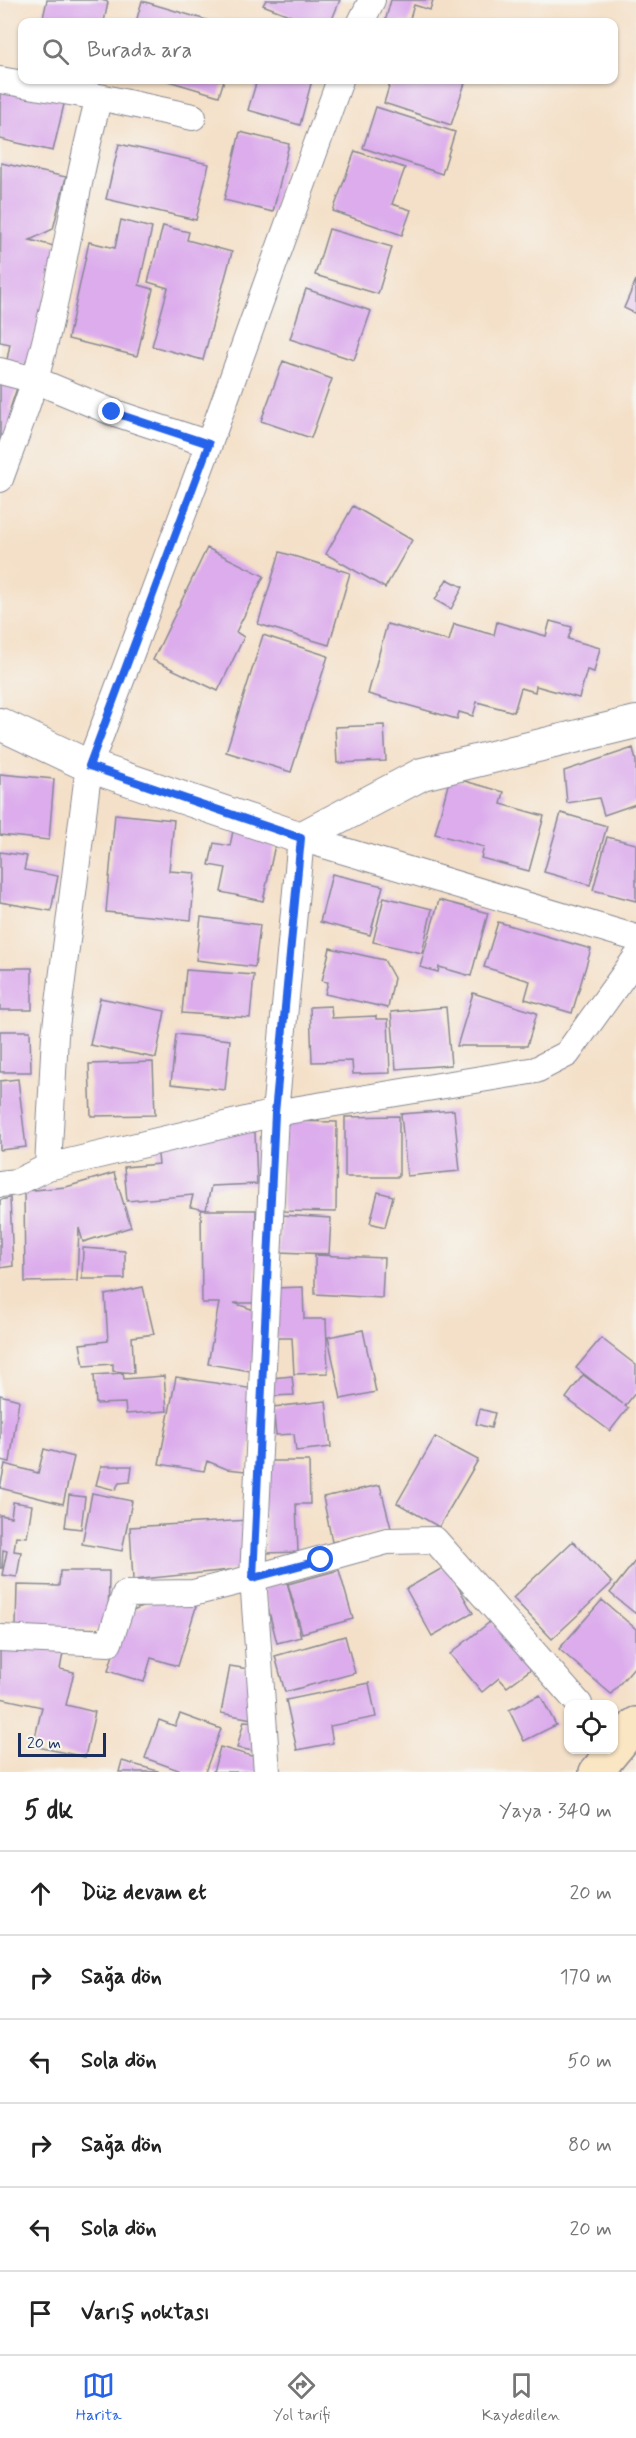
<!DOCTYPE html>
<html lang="tr">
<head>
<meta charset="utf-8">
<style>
	:root { --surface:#fff; --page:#f6f6f6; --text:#222; --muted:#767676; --line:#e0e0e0; --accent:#2563eb }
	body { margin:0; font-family:Mynerve,sans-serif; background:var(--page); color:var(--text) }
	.controls { position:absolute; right:18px; bottom:18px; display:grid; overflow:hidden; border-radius:12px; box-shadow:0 2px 4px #0004 }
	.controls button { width:54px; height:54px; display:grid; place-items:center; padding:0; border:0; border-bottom:2px solid var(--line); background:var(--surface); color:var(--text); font:30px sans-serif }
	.scale { position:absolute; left:18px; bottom:15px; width:88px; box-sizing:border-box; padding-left:6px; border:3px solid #1b2f5e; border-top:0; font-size:16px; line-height:21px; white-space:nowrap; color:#1b2f5e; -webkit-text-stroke:4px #f6f6f2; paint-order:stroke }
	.stop { position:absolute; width:18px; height:18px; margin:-14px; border:4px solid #2563eb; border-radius:50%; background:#fff }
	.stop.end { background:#2563eb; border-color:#fff; box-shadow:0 2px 6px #0008 }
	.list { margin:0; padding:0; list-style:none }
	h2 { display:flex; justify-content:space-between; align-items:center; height:78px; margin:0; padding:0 24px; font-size:26px }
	h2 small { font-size:20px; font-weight:400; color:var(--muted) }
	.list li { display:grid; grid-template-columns:39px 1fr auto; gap:18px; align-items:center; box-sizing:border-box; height:84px; padding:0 24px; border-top:2px solid var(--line) }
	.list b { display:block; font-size:22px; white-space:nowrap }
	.list em { font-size:20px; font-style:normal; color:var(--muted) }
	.icon { flex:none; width:33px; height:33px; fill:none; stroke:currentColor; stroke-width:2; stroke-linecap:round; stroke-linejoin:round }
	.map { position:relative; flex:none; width:636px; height:1772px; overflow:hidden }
	.search { position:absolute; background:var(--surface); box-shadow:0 2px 4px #0004; left:18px; right:18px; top:18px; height:66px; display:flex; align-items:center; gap:15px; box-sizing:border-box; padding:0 21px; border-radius:12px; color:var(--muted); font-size:22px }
	.sheet { height:582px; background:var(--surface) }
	nav { display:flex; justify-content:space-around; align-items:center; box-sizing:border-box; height:84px; border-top:2px solid var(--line); background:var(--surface); font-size:16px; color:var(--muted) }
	nav a { display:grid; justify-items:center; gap:3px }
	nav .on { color:var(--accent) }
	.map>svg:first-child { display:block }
</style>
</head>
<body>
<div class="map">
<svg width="636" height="1772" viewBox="0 0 636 1772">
	<rect width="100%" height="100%" fill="#f6f6f2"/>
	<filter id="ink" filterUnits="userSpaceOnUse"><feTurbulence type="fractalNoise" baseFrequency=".0167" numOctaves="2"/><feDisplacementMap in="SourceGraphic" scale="12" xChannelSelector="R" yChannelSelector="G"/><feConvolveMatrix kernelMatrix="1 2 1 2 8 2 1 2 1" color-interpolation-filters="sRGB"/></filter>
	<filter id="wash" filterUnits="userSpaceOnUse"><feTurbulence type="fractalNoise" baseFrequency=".008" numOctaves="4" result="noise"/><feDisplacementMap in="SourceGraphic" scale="24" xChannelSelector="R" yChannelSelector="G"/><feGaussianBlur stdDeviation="1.35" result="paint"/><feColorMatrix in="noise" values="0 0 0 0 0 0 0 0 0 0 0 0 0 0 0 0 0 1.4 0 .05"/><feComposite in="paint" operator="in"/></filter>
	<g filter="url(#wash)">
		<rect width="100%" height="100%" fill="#f4e0c8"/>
		<g id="blocks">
			<path fill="#dcacec" d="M47,0H101L108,2L104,22H42Z
				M266,0H340L331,22H307L263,5Z
				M391,0H433L430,10L414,5L409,22H385Z
				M142,1L213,22H136Z
				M165,80H224L219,96Z
				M257,80H312L300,125L248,110Z
				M391,80H466L451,125L384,103Z
				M0,86L65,100L53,151L0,139Z
				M376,107L455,132L442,174L363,148Z
				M240,132L289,144L273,212L224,200Z
				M119,144L209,164L196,220L106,199Z
				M355,151L405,168L392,204L411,210L402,235L333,211Z
				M1,163L66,177L53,229L30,240L58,247L27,365L7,360L10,344L0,342Z
				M121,220L152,228L139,285L153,289L137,356L68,339L89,242L115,248Z
				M163,226L189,232L187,240L232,252L203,360L152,346L168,288L148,282Z
				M329,229L392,247L378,294L315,275Z
				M636,280V314L624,308Z
				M306,289L371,311L354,360L290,339Z
				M283,361L332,379L311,438L261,421Z
				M0,382L17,388L10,409L15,411L0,452Z
				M353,506L412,540L385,588L326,554Z
				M207,548L264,576L236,632L244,637L218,691L153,660Z
				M280,552L350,573L329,645L258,624Z
				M447,579L463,587L451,609L435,600Z
				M550,621L572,627L568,639L600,648L594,672L587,670L579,698L536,686L535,692L521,688L514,712L477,702L473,716L459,712L457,719L368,694L387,624L449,641L454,624L494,635L497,622L546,636Z
				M263,635L328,656L291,772L226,752Z
				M384,725L386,761L337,763L335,727Z
				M633,748L636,761V804L604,815L599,798L567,803L564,771Z
				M0,774L54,779L49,840L0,835Z
				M450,777L504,792L501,804L544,816L529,871L481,858L484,847L435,834Z
				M561,813L607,826L590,885L544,872Z
				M115,814L174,820L169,871L195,873L191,920L106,912Z
				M233,831L276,840L263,901L221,892L226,868L209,865L214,843L230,846Z
				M607,837L636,844V901L593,890Z
				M0,852L27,856L24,870L58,876L51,911L0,902Z
				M332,874L383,886L370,935L320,922Z
				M384,897L432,909L422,953L373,942Z
				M439,900L488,913L471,976L439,967L438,972L420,967Z
				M201,917L260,925L255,967L196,960Z
				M498,922L591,949L572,1013L525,999L530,981L484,967Z
				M330,948L384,960L394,978L388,1008L325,994L328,982L322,981Z
				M0,968H32V1010H0Z
				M186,970L254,975L250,1018L182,1013Z
				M473,993L537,1013L527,1046H457Z
				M100,998L165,1011L156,1058L90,1045Z
				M331,1006L332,1018L376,1016V1019H388L390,1073L353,1074L352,1061L312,1062L310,1007Z
				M446,1007L451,1065L396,1069L391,1012Z
				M0,1031H30L31,1072H0Z
				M176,1034L230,1040L225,1090L171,1084Z
				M153,1062L155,1115L91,1116L89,1064Z
				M18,1079L26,1147L0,1150V1081Z
				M454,1110L460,1171L407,1176L401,1114Z
				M399,1116V1177H345V1117Z
				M283,1121L337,1122L336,1212L282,1211Z
				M255,1132L257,1184L211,1186L206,1210L190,1207L193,1195L127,1201L124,1167L159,1164L157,1147L191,1135Z
				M114,1173L131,1227L83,1242L79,1228L77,1281L25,1282L24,1191L66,1187Z
				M378,1192L393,1196L385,1227L370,1223Z
				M10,1198L13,1266L0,1268V1200Z
				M201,1210H256V1303H234L263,1313L250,1371L208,1364L219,1303H202Z
				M281,1215L331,1218L329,1254L279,1252Z
				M83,1248L125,1251V1279H82Z
				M315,1255L384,1258L382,1298L315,1294Z
				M143,1287L154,1334L132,1337L134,1373L113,1371V1364L84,1366L80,1344L108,1341L105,1295Z
				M303,1287L304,1319H326L328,1373L294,1374L292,1338H276L274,1288Z
				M363,1330L376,1392L341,1399L328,1337Z
				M601,1338L636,1365V1392L625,1406L628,1408L610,1431L566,1398L583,1375L623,1404L576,1368Z
				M123,1373L124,1379L164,1376L167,1411L126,1414L125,1403L96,1404L94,1375Z
				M292,1376L294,1395L273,1396L272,1378Z
				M176,1377L261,1390L245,1471L227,1469L207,1461L204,1471L159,1464Z
				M0,1395L19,1400L10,1462L0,1460Z
				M326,1401L331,1447L296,1451L294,1434L276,1435L273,1407Z
				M480,1409L495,1413L491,1428L476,1424Z
				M435,1437L478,1460L439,1527L397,1503Z
				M44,1449L74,1457L63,1504L0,1488L5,1464L38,1473Z
				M262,1461H309L310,1504H296L298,1552L266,1553Z
				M101,1466H132L130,1482L119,1483L115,1490L96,1485Z
				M380,1485L391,1528L332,1542L323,1497Z
				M92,1493L132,1501L122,1551L82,1544Z
				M69,1495L85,1497L81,1529L65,1527Z
				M13,1502L32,1505L27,1537L16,1536L14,1551L21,1552L17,1577L2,1575L7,1551L3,1550L2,1568H0V1515L11,1517Z
				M249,1520V1568L133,1580L130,1527Z
				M573,1541L612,1583L552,1639L513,1598Z
				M636,1560V1614L610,1593Z
				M446,1566L473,1613L432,1636L406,1589Z
				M339,1570L353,1619L302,1633L288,1584Z
				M60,1571H109L108,1629L16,1627L17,1585L59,1586Z
				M287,1582L301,1637L277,1643L263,1588Z
				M162,1597L196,1607L178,1666L151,1658L144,1682L108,1671L125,1615Z
				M602,1600L636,1629V1665L611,1694L559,1649Z
				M491,1621L531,1669L507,1687L499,1678L482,1692L450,1654Z
				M345,1636L355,1673L285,1692L275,1656Z
				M0,1646L64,1648L60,1669L74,1672L66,1705L95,1712L85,1757L33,1746L42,1707L0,1698Z
				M230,1666L261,1671L252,1719L221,1713Z
				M369,1683L376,1717L330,1726L333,1743L297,1750L286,1700Z
				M540,1695L556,1725L524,1741L509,1710Z
				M180,1714L221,1729L205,1772H184L145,1758L159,1720L175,1726Z
				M244,1721L275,1723L269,1754L237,1748Z
				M220,1747L269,1761L266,1772H213Z
				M122,1761L158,1771V1772H119Z"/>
		</g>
	</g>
	<g filter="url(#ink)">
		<use href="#blocks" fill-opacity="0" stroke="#888893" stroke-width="1.5"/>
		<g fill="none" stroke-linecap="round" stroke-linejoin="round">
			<defs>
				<path id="minor" d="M361,22L372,0
					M0,80L99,97C74,190 62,287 35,379C25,413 12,446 0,479
					M99,97L193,117
					M0,371L35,380L112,412L209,444
					M48,1167L275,1113L536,1070L567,1054L636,958
					M0,1184L17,1182L48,1167L55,1035L89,766L209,444L340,80
					M0,1638L109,1643L125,1594L193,1593L253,1578L267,1772
					M579,1704L435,1540L387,1541L253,1578L275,1113L301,838L636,938"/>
				<path id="tertiary" d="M0,724L89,766L301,838L422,774L636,722"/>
				<path id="secondary" d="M596,1772L636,1724"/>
			</defs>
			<use href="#minor" stroke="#888893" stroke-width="28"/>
			<use href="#tertiary" stroke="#888893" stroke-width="34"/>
			<use href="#secondary" stroke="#888893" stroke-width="36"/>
			<use href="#minor" stroke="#fff" stroke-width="26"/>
			<use href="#tertiary" stroke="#fff" stroke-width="32"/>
			<use href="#secondary" stroke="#fbe6c4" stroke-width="33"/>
		</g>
	</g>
	<g fill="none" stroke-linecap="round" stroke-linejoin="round" filter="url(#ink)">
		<path stroke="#2563eb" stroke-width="8" d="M112,412L209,444L89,766L301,838L275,1113L253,1578L321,1560"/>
	</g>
</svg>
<div class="controls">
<button><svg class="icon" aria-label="locate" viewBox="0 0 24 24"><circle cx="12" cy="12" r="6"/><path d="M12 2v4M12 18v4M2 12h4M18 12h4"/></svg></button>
</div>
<div class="scale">20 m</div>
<div class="stop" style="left:321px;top:1560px"></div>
<div class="stop end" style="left:112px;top:412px"></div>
<div class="search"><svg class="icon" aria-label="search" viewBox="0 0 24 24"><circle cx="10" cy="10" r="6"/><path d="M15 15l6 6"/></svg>Burada ara</div>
</div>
<section class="sheet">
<h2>5 dk<small>Yaya · 340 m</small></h2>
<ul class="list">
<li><svg class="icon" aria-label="ahead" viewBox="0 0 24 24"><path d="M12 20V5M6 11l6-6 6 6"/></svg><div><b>Düz devam et</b></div><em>20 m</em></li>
<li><svg class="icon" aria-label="right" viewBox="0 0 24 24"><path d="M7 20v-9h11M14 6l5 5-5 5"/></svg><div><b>Sağa dön</b></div><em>170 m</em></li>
<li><svg class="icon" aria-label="left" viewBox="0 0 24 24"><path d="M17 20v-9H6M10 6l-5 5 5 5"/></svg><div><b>Sola dön</b></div><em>50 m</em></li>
<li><svg class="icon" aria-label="right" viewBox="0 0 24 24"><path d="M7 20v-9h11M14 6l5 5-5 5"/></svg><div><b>Sağa dön</b></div><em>80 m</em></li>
<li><svg class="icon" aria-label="left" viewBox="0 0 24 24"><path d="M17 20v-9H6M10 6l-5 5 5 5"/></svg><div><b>Sola dön</b></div><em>20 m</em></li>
<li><svg class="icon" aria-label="arrive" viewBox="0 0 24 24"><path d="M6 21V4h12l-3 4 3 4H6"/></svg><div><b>Varış noktası</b></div></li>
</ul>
</section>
<nav>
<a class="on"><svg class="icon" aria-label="map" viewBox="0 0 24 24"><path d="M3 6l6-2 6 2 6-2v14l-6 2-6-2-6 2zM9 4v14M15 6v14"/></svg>Harita</a>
<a><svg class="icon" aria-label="directions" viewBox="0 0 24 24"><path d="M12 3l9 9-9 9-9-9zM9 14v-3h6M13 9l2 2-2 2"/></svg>Yol tarifi</a>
<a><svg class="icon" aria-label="saved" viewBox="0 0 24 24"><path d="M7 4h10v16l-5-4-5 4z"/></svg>Kaydedilen</a>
</nav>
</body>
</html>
